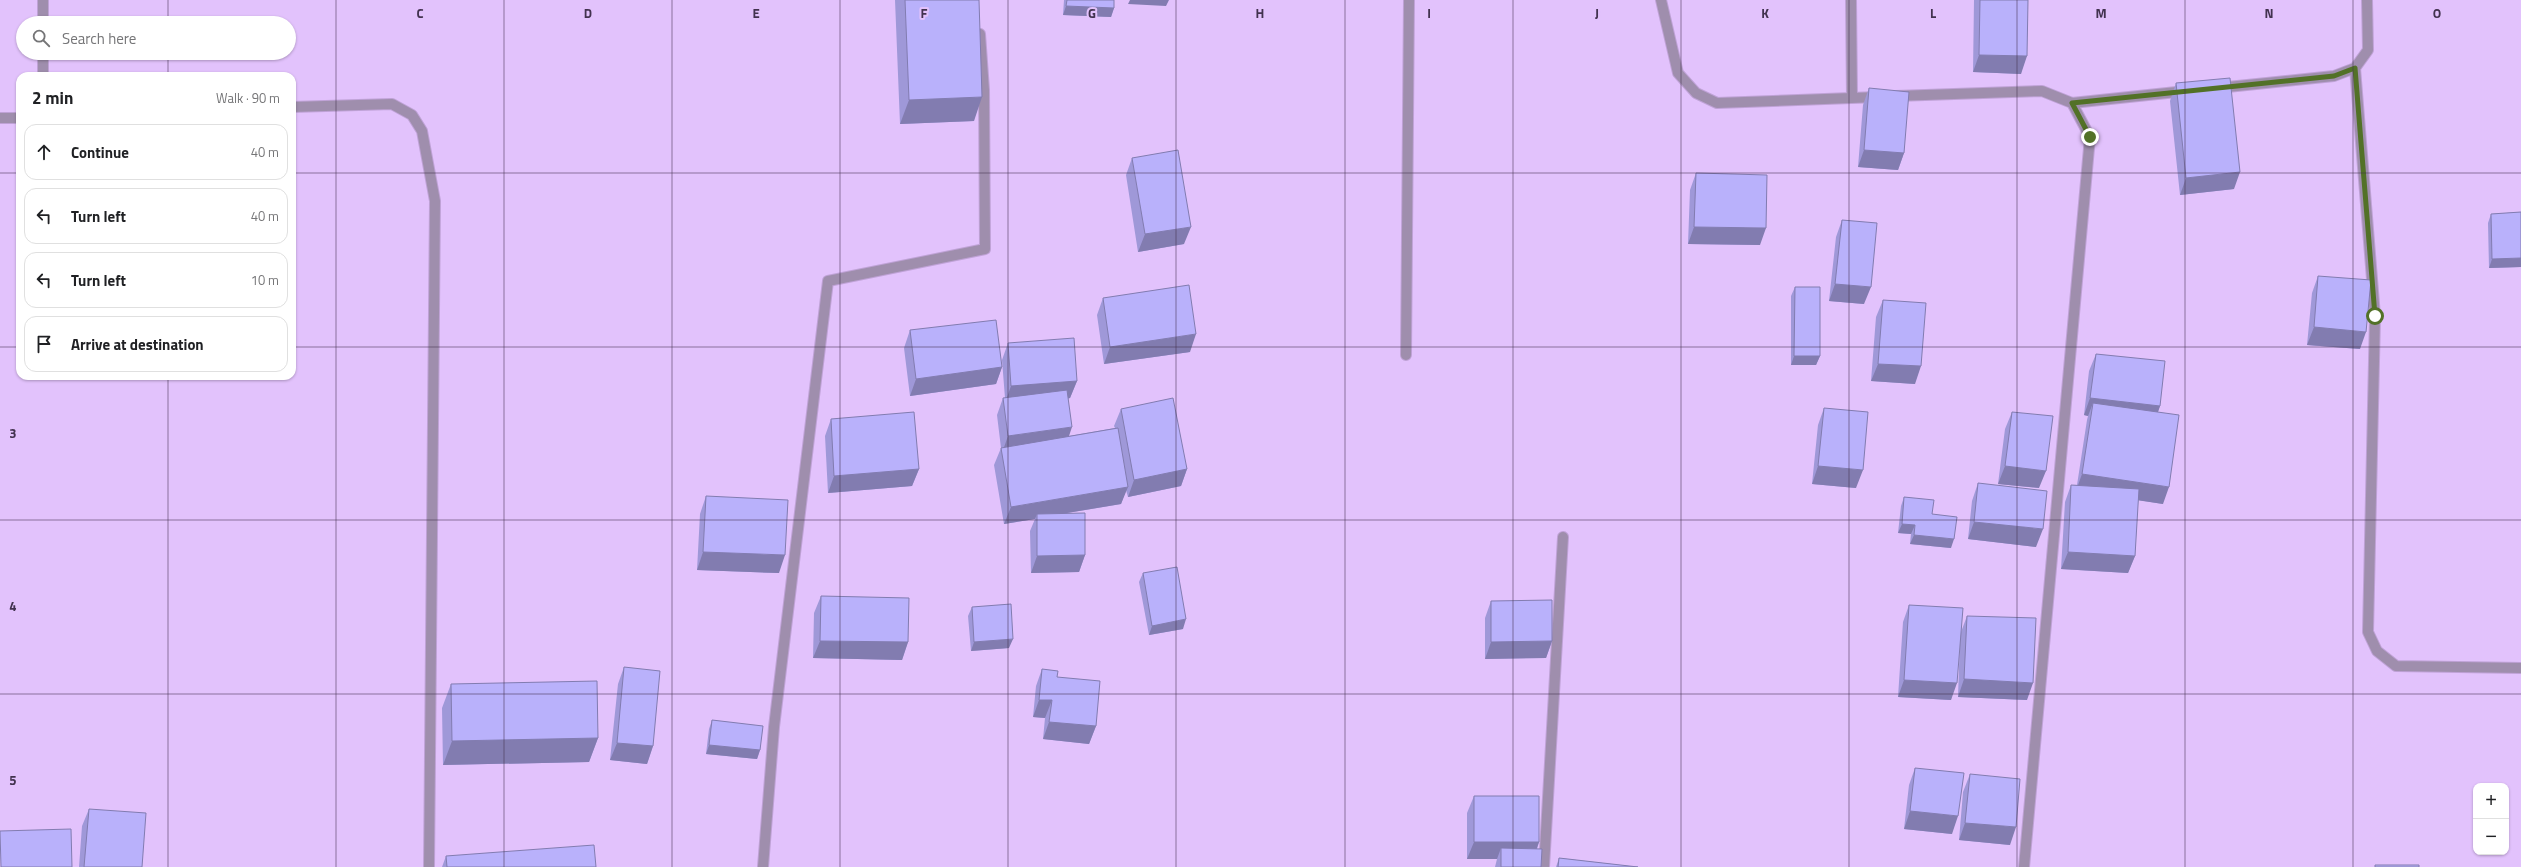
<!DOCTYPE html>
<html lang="en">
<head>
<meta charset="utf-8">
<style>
	:root { --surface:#fff; --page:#f2f2f2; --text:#202124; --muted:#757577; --line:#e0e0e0 }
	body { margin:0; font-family:"Titillium Web",sans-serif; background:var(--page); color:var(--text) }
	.controls { position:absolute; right:12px; bottom:12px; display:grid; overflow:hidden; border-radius:8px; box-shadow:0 1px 3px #0004 }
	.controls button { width:36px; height:36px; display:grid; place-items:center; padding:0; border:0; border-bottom:1px solid var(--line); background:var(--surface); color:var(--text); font:20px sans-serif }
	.stop { position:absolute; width:12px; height:12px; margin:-9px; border:3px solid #527127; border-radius:50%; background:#fff }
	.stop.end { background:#527127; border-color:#fff; box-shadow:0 1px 4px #0008 }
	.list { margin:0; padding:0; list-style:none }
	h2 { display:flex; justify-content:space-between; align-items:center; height:52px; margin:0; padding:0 16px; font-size:17px }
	h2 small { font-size:13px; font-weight:400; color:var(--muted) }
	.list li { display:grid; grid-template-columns:26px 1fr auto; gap:12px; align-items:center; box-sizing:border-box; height:56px; margin:0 8px 8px; padding:0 8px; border:1px solid var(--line); border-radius:12px }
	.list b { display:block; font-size:15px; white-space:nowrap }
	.list em { font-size:13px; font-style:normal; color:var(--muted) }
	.icon { flex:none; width:22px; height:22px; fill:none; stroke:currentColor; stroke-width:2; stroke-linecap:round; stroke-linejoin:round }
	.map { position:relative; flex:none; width:2521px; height:867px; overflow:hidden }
	.search { position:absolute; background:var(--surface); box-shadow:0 1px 3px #0004; left:16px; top:16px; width:280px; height:44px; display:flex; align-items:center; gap:10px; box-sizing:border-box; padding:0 14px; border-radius:22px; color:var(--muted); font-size:15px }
	.panel { position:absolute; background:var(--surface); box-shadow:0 1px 3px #0004; left:16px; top:72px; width:280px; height:308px; border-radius:12px }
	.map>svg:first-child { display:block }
</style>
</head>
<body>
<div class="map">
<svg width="2521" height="867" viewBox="0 0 2521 867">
	<rect width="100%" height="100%" fill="#e2c2fc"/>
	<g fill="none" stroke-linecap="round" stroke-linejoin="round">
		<defs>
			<path id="minor" d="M1661,0L1678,73L1696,93L1717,103L1878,97
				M1851,0L1852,98
				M43,23V0
				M2355,68L2375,316L2368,632L2377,651L2396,666L2521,668
				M43,76V53
				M2218,88L2334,76L2355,68L2368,50L2367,0
				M1896,96L2042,91L2072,103L2090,137L2024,867
				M2072,103L2186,91
				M292,107L392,104L412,115L422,131L435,201L429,867
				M0,118H20
				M1406,355L1409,0
				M763,867L774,727L828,281L985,249L984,90L980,34
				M1544,867L1563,537"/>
		</defs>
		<use href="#minor" stroke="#bfa2d6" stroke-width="12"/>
		<use href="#minor" stroke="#9f8ead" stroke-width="10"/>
	</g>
	<path fill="#9f98d8" d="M895,0H979L974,121L900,124Z
		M1064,0H1114V8L1111,17L1063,15Z
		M1974,0H2028L2021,74L1973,72Z
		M2176,83L2234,189L2180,195L2170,101Z
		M1869,88L1904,153L1898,170L1858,167L1863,105Z
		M1132,158L1184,244L1138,252L1126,175Z
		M1696,173L1760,245L1688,244L1690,190Z
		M2521,212V267L2489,268L2488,223L2491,214Z
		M1842,220L1864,304L1829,301L1836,237Z
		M2318,276L2360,349L2307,345L2312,293Z
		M1795,287L1820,356L1816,365H1791V296Z
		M1103,298L1190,352L1104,364L1097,315Z
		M1883,300L1915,384L1871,381L1876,317Z
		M910,330L1002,367L996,384L910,396L904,348Z
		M1008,343L1077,381L1070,398L1068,399L1069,436L1115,428L1114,426L1121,409L1187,469L1181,486L1128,497L1126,490L1121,504L1067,513L1085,555L1079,572L1031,573L1030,531L1035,519L1004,524L994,465L1001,448L997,415L1003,398H1005L1002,360Z
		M2096,354L2160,406L2158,412L2163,504L2138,500L2135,556L2128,573L2061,569L2065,502L2071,485H2077L2087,420L2088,416L2084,415L2089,371Z
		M1824,408L1856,488L1812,484L1818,425Z
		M2012,412L2039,488L1998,484L2005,429Z
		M831,419L919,469L912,486L828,493L825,436Z
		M1978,483L2036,547L1968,539L1972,501Z
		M706,496L779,573L697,570L700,514Z
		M1904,497L1932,514L1951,548L1910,544L1911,534L1898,533L1901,506Z
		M1143,573L1183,629L1149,635L1139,582Z
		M821,596L908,642L902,660L813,658L814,613Z
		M1491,601L1552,641L1546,658L1485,659V618Z
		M1909,605L1961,632L1967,616L2027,700L1958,697L1960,638L1951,700L1898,697L1903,622Z
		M972,607L1009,648L971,651L968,616Z
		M624,667L653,746L647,764L610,760L618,684Z
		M1042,669L1057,677L1096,726L1089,744L1043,739L1045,718L1033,717L1036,686Z
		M451,684L598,738L589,762L443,765L442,708Z
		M712,720L760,750L757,759L706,754L709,729Z
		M1915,768L1952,834L1904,829L1909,785Z
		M1970,774L2010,845L1959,840L1963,792Z
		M1474,796L1539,842L1537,849L1541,867H1495L1497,859H1467V813Z
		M89,809L142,867H79L82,826Z
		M446,856L596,867H442Z
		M1559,858L1638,867H1556Z"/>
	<path fill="#827cb0" d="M1130,0H1169L1166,6L1128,4Z
		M1066,6L1114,8L1111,17L1063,15Z
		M1979,55L2027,56L2021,74L1973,72Z
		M982,97L974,121L900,124L909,100Z
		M1864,150L1904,153L1898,170L1858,167Z
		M2240,172L2234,189L2180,195L2186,178Z
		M1191,227L1184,244L1138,252L1145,234Z
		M1694,227L1766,228L1760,245L1688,244Z
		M2521,258V267L2489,268L2492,259Z
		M1835,284L1871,287L1864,304L1829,301Z
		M2314,327L2366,332L2360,349L2307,345Z
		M1196,334L1190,352L1104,364L1110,347Z
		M1794,356H1820L1816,365H1791Z
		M1878,364L1921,366L1915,384L1871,381Z
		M1002,367L996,384L910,396L916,379Z
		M1077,381L1070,398L1005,403L1011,386Z
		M2090,398L2160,406L2154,423L2093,403L2088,416L2084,415Z
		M1072,427L1066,445L1002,453L1008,436Z
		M1818,466L1863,470L1856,488L1812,484Z
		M2005,466L2046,471L2039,488L1998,484Z
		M919,469L912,486L828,493L834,476Z
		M1187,469L1181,486L1128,497L1134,480Z
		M2082,474L2169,487L2163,504L2076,491Z
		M1128,487L1121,504L1037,518V514L1035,519L1004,524L1011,507Z
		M1974,522L2043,529L2036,547L1968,539Z
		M1902,524L1915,525L1911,534L1898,533Z
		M1914,535L1954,539L1951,548L1910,544Z
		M703,552L785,555L779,573L697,570Z
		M2068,552L2135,556L2128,573L2061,569Z
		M1085,555L1079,572L1031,573L1037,556Z
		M1186,619L1183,629L1149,635L1152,626Z
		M1013,639L1009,648L971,651L974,642Z
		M820,641L908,642L902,660L813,658Z
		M1552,641L1546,658L1485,659L1491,642Z
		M1964,679L2033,683L2027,700L1958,697Z
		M1904,680L1957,683L1951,700L1898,697Z
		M1039,700H1052L1045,718L1033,717Z
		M1049,722L1096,726L1089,744L1043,739Z
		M598,738L589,762L443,765L452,741Z
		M617,743L653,746L647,764L610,760Z
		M709,745L760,750L757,759L706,754Z
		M1910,811L1958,816L1952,834L1904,829Z
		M1965,823L2016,827L2010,845L1959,840Z
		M1474,842H1539L1533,859L1501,848L1497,859H1467Z"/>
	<path fill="#b9b1fb" stroke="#827cb0" d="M905,0H979L982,97L909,100Z
		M1067,0H1114V8L1066,6Z
		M1980,0H2028L2027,56L1979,55Z
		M2230,78L2240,172L2186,178L2176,83Z
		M1869,88L1909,92L1904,153L1864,150Z
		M1178,150L1191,227L1145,234L1132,158Z
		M1696,173L1767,175L1766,228L1694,227Z
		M2521,212V258L2492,259L2491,214Z
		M1842,220L1877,223L1871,287L1835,284Z
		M2318,276L2371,280L2366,332L2314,327Z
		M1189,285L1196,334L1110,347L1103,298Z
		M1795,287H1820V356H1794Z
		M1883,300L1926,303L1921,366L1878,364Z
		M996,320L1002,367L916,379L910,330Z
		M1074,338L1077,381L1011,386L1008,343Z
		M2096,354L2165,361L2160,406L2090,398Z
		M1067,390L1072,427L1008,436L1003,398Z
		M1173,398L1187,469L1134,480L1121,409Z
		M2093,403L2179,415L2169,487L2082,474Z
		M1824,408L1868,412L1863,470L1818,466Z
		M914,412L919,469L834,476L831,419Z
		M2012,412L2053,416L2046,471L2005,466Z
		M1118,428L1128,487L1011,507L1001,448Z
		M1978,483L2047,491L2043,529L1974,522Z
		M2071,485L2139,489L2135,556L2068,552Z
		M706,496L788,500L785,555L703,552Z
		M1904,497L1934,500L1932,514L1957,517L1954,539L1914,535L1915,525L1902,524Z
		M1085,513V555L1037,556V514Z
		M1177,567L1186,619L1152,626L1143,573Z
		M821,596L909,598L908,642L820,641Z
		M1552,600V641L1491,642V601Z
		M1011,604L1013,639L974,642L972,607Z
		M1909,605L1963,608L1957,683L1904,680Z
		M1967,616L2036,618L2033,683L1964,679Z
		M624,667L660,671L653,746L617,743Z
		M1042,669L1058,671L1057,677L1100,681L1096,726L1049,722L1052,700H1039Z
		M597,681L598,738L452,741L451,684Z
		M712,720L763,726L760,750L709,745Z
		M1915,768L1964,773L1958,816L1910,811Z
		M1970,774L2020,779L2016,827L1965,823Z
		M1474,796H1539V842H1474Z
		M89,809L146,813L142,867H84Z
		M71,829L72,867H1L0,831Z
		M594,845L596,867H447L446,856Z
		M1501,848L1542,849L1541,867H1501Z
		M1559,858L1638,867H1558Z
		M2375,865H2419V867H2375Z"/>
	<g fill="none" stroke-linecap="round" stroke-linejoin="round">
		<path stroke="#527127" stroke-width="5" d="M2090,137L2072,103L2334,76L2355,68L2375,316"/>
	</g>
	<path fill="none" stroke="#42324f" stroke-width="1" stroke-opacity="0.55" d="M168,0V23M336,0V867M504,0V867M672,0V867M840,0V867M1008,0V867M1176,0V867M1345,0V867M1513,0V867M1681,0V867M1849,0V867M2017,0V867M2185,0V867M2353,0V867M168,53V76M0,173H20M292,173H2521M0,347H20M292,347H2521M168,376V867M0,520H2521M0,694H2521"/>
	<g font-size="13" text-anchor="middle" font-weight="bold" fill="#42324f" stroke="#e2c2fc" stroke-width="4" stroke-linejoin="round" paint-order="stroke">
		<text x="420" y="18">C</text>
		<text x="588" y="18">D</text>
		<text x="756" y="18">E</text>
		<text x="924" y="18">F</text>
		<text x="1092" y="18">G</text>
		<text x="1260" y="18">H</text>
		<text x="1429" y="18">I</text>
		<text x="1597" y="18">J</text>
		<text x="1765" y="18">K</text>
		<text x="1933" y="18">L</text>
		<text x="2101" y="18">M</text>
		<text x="2269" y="18">N</text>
		<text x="2437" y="18">O</text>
		<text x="13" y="438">3</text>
		<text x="13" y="611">4</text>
		<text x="13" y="785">5</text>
	</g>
</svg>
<div class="controls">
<button>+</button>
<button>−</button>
</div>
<div class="stop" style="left:2375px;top:316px"></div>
<div class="stop end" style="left:2090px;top:137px"></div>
<div class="search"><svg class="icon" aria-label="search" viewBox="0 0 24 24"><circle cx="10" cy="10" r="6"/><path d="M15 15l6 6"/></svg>Search here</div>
<section class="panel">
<h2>2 min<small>Walk · 90 m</small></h2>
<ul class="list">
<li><svg class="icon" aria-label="ahead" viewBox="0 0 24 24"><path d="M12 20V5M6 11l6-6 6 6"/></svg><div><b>Continue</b></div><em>40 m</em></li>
<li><svg class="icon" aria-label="left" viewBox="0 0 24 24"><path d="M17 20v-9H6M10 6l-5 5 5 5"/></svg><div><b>Turn left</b></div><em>40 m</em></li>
<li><svg class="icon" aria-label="left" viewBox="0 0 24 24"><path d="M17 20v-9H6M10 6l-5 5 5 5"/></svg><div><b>Turn left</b></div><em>10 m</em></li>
<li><svg class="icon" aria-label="arrive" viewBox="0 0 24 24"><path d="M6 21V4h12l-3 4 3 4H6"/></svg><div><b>Arrive at destination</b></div></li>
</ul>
</section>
</div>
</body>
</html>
